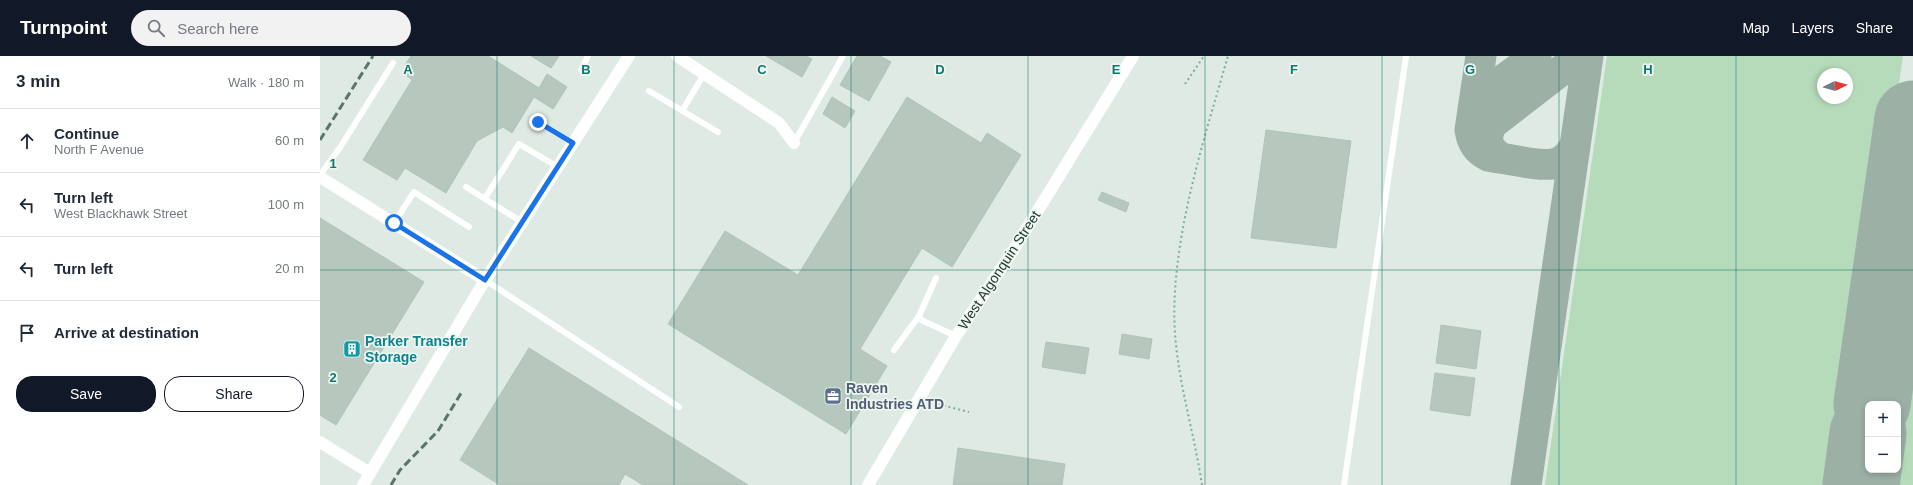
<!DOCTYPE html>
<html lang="en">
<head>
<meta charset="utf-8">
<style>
	:root { --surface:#fff; --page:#f2f2f3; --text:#1f2937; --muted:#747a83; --line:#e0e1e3; --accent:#111827 }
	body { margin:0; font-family:Arial,sans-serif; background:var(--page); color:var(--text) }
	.controls { position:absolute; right:12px; bottom:12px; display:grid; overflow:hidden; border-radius:8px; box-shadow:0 2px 6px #0003 }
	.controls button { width:36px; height:36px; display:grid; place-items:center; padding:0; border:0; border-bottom:1px solid var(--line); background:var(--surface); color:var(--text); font:20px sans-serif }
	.compass { position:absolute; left:1497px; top:12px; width:36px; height:36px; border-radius:50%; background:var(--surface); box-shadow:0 2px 6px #0003; rotate:85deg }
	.stop { position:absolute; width:12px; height:12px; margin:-9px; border:3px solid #1a73e8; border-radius:50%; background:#fff }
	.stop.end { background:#1a73e8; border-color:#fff; box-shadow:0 1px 4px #0008 }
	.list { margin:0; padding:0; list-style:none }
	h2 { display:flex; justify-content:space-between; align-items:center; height:52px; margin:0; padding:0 16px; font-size:17px }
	h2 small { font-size:13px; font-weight:400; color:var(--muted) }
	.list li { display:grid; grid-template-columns:26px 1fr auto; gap:12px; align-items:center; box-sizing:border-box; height:64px; padding:0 16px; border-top:1px solid var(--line) }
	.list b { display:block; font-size:15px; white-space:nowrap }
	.list p { margin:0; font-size:13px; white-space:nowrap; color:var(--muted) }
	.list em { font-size:13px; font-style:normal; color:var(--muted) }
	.actions { display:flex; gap:8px; padding:12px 16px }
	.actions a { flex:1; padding:9px 0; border:1px solid var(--accent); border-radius:16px; text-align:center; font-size:14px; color:var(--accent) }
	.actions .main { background:var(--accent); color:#fff }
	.icon { flex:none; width:22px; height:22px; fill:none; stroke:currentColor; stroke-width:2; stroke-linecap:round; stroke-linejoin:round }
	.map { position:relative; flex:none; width:1593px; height:429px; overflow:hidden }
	header { display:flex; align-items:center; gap:24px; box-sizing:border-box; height:56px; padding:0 20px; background:var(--accent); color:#fff }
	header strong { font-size:19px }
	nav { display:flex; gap:22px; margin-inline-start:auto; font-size:14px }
	.search { width:280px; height:36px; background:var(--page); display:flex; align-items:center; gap:10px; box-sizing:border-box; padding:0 14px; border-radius:22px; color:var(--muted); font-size:15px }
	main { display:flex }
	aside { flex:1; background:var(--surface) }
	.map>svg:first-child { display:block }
</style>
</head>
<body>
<header>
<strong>Turnpoint</strong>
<div class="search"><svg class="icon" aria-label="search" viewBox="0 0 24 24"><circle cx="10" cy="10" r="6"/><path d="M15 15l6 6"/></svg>Search here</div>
<nav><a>Map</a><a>Layers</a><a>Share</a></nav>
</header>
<main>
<aside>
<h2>3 min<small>Walk · 180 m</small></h2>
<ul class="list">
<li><svg class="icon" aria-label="ahead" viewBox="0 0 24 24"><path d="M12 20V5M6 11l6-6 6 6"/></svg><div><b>Continue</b><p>North F Avenue</p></div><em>60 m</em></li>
<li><svg class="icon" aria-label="left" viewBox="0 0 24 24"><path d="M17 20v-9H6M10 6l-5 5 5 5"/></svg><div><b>Turn left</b><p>West Blackhawk Street</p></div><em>100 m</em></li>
<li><svg class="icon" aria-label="left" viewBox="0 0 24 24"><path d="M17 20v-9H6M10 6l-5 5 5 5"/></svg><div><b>Turn left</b></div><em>20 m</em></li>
<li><svg class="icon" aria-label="arrive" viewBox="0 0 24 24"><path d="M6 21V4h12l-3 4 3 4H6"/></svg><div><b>Arrive at destination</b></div></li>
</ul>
<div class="actions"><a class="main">Save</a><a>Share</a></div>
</aside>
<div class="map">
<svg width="1593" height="429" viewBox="0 0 1593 429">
	<rect width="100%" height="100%" fill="#deeae3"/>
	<path fill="#b6dbbb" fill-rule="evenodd" d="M1287,0H1583L1521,429H1225ZM1503,18H1527V42H1503Z
		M1593,194V429H1559L1561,414H1578V348H1571Z"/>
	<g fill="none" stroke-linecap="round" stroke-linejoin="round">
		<path stroke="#9cb0a6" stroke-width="31" d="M1161,0L1150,74C1152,87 1157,94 1168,100C1184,102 1224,112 1237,107C1246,104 1251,97 1255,89
			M1153,54L1156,46L1162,39L1216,0
			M1182,102C1167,94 1164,82 1172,68L1260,0
			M1206,429L1268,0"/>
		<path stroke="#9cb0a6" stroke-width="77" d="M1552,348L1593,63
			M1541,429L1548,377"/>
	</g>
	<path fill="#b6c7be" stroke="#b1c3b9" d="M91,0H168L219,32L227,18L247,31L233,53L214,41L192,77L183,71L157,85L126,137L85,112L77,124L43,104L92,24L86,19L90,12L85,9Z
		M211,0H239L231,12Z
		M446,0H486L492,3L482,21Z
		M537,0H560L571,6L549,45L520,29Z
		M512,41L535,55L525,72L503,58Z
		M587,41L661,87L667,77L701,99L632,211L602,192L540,293L567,310L526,378L348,268L405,175L478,219Z
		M946,74L1031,85L1016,192L931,182Z
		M782,136L809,147L806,156L778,144Z
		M0,162L104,226L16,369L0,359Z
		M1121,269L1161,275L1156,313L1116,307Z
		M802,278L832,283L829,303L799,298Z
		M726,286L769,292L765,318L722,311Z
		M209,292L428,429H323L305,418L299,429H180L140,404Z
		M1115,317L1155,322L1150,360L1110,354Z
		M638,392L745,408L742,429H633Z"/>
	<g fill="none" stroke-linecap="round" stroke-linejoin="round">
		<path stroke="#7ead98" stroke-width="2" stroke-dasharray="2 3" stroke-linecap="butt" d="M865,28L884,0
			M609,346L649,356
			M882,429C875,382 861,336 856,289C846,198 883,87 908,0"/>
		<path stroke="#fff" stroke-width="6" d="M261,14L268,0
			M329,35L398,76
			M362,55L384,18
			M218,66L253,87
			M474,87L523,0
			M0,119L21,90L73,7
			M146,131L202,166
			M165,142L199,88L238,111
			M74,167L94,136L149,171
			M616,222L599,260L601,264L636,280
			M165,224L359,351
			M574,294L599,260
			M1024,429L1086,0"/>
		<path stroke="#fff" stroke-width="12" d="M357,0L459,67L474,87
			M0,121L165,224
			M0,386L50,417
			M43,429L165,224L309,0
			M548,429L636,280L691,198L813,0"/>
		<path stroke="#5a756a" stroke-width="3" stroke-dasharray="8 4" stroke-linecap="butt" d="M0,84L53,0
			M71,429L80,414L118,375L143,334"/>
	</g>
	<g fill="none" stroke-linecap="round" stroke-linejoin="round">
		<path stroke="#1a73e8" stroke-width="5" d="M74,167L165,224L253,87L218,66"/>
	</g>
	<path fill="none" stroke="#0f766e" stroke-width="1" stroke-opacity="0.55" d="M177,0V429M354,0V429M531,0V429M708,0V429M885,0V429M1062,0V429M1239,0V429M1416,0V429M0,214H1593"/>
	<defs>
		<symbol id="building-square" viewBox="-11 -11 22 22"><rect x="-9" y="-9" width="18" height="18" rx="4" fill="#0f9aa8" stroke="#eef6f1"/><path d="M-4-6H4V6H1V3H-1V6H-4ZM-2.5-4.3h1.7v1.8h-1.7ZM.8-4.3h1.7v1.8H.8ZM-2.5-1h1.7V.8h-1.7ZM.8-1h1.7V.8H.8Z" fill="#fff"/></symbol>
		<symbol id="office-square" viewBox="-11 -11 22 22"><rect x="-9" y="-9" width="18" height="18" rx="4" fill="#5c6f8a" stroke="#eef6f1"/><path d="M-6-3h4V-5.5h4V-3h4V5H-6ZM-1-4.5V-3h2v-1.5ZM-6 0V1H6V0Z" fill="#fff"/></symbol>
	</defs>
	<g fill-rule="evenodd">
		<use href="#building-square" x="22" y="283" width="20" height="20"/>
		<use href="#office-square" x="503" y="330" width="20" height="20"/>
	</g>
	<g text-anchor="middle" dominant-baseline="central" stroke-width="3.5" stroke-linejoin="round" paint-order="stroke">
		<g font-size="14" fill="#20392f" stroke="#eef6f1">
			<text transform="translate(679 214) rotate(-57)">West Algonquin Street</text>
		</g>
		<g font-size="14" font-weight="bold" fill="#0d838f" stroke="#eef6f1" text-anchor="start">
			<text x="45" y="285">Parker Transfer<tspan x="45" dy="16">Storage</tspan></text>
		</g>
		<g font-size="14" font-weight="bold" fill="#4e5e75" stroke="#eef6f1" text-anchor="start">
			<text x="526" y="332">Raven<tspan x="526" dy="16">Industries ATD</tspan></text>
		</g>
	</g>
	<g font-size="13" text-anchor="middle" font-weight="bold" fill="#0f766e" stroke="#eef6f1" stroke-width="3.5" stroke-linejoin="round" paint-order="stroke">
		<text x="88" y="18">A</text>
		<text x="266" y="18">B</text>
		<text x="442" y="18">C</text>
		<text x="620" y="18">D</text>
		<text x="796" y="18">E</text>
		<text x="974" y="18">F</text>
		<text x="1150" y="18">G</text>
		<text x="1328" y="18">H</text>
		<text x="13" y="112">1</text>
		<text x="13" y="326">2</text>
	</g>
</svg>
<div class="controls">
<button>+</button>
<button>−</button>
</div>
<svg class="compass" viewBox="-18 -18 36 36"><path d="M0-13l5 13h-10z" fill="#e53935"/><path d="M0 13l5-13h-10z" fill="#747a83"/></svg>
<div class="stop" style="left:74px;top:167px"></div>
<div class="stop end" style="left:218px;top:66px"></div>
</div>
</main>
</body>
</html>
